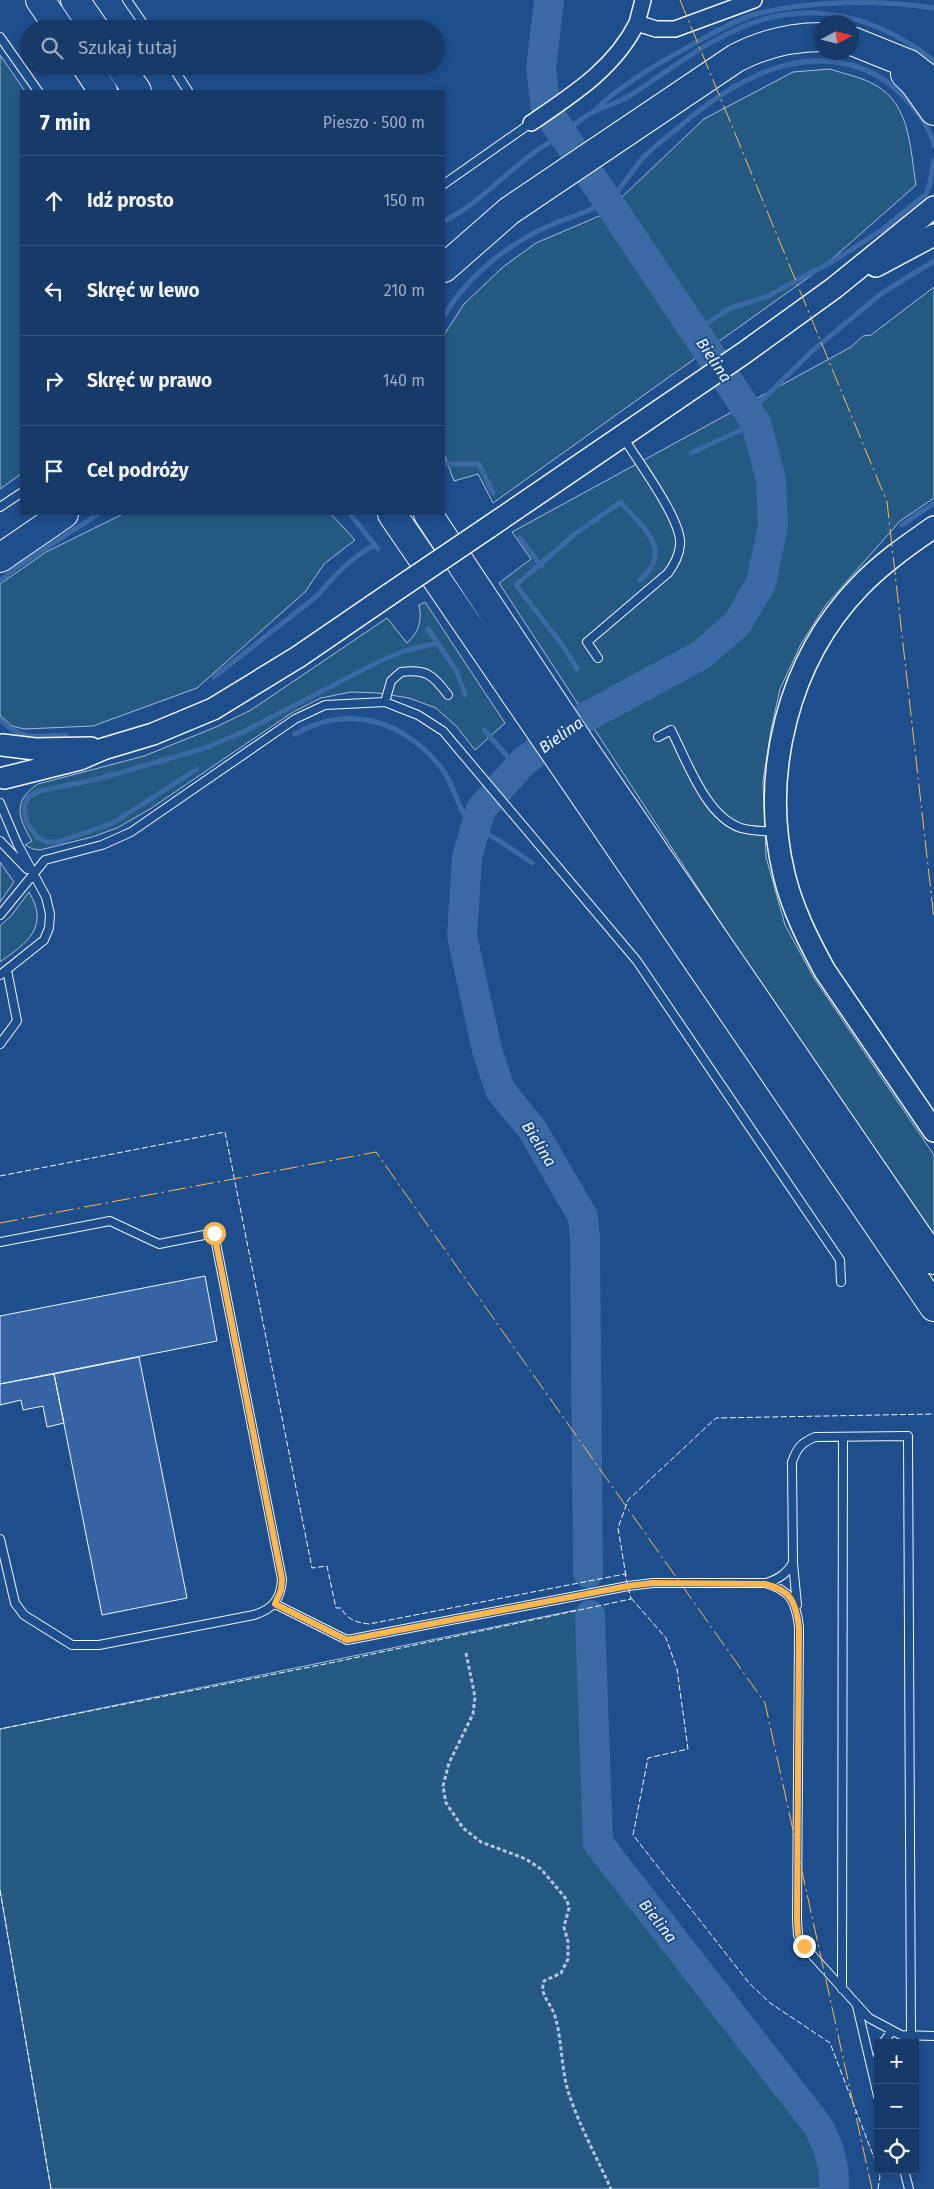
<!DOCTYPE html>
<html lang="pl">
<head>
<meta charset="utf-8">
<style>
	:root { --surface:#173a69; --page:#244571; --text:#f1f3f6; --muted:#9eadc0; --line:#36547d }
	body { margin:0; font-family:"Fira Sans",sans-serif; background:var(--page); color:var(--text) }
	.controls { position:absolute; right:15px; bottom:15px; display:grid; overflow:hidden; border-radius:0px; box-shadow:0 2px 8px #0003 }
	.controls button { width:45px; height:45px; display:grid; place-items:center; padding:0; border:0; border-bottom:1px solid var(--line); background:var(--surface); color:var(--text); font:25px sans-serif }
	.compass { position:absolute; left:814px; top:15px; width:45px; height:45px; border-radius:50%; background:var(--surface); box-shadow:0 2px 8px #0003; rotate:83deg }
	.stop { position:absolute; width:15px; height:15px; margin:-11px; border:4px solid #ffb74d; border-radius:50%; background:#fff }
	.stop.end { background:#ffb74d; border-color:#fff; box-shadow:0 1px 5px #0008 }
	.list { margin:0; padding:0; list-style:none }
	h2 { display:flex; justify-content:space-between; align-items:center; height:65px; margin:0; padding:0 20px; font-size:21px }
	h2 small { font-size:16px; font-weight:400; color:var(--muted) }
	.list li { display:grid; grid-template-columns:32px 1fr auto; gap:15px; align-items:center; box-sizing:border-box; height:90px; padding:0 20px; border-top:1px solid var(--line) }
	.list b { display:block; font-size:19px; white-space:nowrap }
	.list em { font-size:16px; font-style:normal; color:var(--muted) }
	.icon { flex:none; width:28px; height:28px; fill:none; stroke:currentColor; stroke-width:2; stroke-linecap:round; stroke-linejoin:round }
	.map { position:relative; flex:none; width:934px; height:2189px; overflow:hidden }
	.search { position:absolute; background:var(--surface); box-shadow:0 2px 8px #0003; left:20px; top:20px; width:425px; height:55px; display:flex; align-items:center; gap:12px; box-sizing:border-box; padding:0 18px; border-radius:28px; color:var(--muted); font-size:19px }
	.panel { position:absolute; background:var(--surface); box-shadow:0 2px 8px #0003; left:20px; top:90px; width:425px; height:425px; border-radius:0px }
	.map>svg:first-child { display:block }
</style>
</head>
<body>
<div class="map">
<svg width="934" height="2189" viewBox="0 0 934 2189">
	<rect width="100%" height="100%" fill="#1f4e8c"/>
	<path fill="#245a82" stroke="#a8bbd7" d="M0,55L25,91H21V474L0,489Z
		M830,69C844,74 862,77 875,85C911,104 910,150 916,185L823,267L493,503L478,474L454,481L444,454V335L464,304L503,267L536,243L604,214L704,119L793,72Z
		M934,287V498L900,521L825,606L801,644L780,689L771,730L763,781L766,857L785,925L814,978L934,1155V1234L743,957L499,583L531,559L512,532L851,347L863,336L871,335Z
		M123,514H331L355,540L324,564L305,592L197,688L93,726L24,729L12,726L0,715V584L46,552Z
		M425,602L505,723L475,750L457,727L436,708L409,698L378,693L351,692L321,698L293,712L150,809L117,828L92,837L40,850L33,849L25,845L32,841C18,818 12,801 38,784L144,756L216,727L251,710L387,618L407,643C419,632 422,621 419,605Z
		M0,862L14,882L0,902Z
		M29,892C50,927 27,943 0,962V926L11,916Z
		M576,1610L595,1850L802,2117L824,2154L826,2189H51L0,1890V1729Z"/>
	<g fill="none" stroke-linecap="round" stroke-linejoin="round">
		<path stroke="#3b69a3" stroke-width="5" d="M596,109C626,81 661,62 697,42C715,32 735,20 756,14C812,0 877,0 934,8
			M444,221C478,204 501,177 531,155C542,146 554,140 565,132C574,125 583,117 593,112C606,106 618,103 631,95C669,70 714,35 758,21C822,0 883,21 934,61
			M444,316C467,276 509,243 551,225C567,218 593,211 607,201C621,191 631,171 643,158C653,147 666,138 678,128C733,80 806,37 878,76C899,88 930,122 934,146
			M694,332L730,308L766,297L835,260L882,230L926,194L929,187L934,160
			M750,412L811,352L882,293L934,261
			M691,453L756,423
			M444,464H479L493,493
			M350,514L378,549
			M902,525L934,503
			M520,538L541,566
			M0,581L14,569L98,514
			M428,629L457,672L465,695
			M577,669L563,646L516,585L575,534L621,502C633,517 662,540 654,561C652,569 645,574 640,580
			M214,677L317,596C335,575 350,558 375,545
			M0,719C21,742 38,736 66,735
			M484,730L518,768
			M295,734C351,703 405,721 443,770C455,787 458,812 474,827C477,830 483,831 487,834C503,842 517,853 532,863
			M197,769L113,823L58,842H46L38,838L27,823L24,808L28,797L39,791L98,779L202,749L239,734L382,660L404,651L437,643"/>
		<path stroke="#3b69a3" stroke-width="30" d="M549,0L541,69L546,109L756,423L771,480L773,526L761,583L737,624L701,655L586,717L524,761L481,809L467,857L462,936L487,1050L500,1090L532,1129L583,1217L585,1239L588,1573
			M590,1615L598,1843L818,2126C829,2147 835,2165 834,2189"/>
	</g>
	<path fill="#3563a3" stroke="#f2f6ff" d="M205,1276L217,1341L0,1384V1316Z
		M139,1357L187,1598L102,1615L54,1374Z
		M54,1374L64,1423L47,1427L43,1406L23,1410L21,1400L0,1405V1384Z"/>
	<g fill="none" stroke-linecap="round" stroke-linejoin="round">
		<defs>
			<path id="lane" d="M127,0L147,29
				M0,37L38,91
				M172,66L188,91
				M444,184L531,123
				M0,507L21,493
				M598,658L587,642L668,573C674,565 679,556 680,545C683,521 637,460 623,437
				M385,702L391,681L401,672C427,669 433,675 448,695
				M658,737L671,730C687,761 706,817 741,828C752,831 765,831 776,832
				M0,803L17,843L46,897L50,914L49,928L44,940L0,975
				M0,841L27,869
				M0,915L45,860L102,845L131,832L295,719L325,705L385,702L418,715L443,731L637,961L840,1260L841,1282
				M0,1044L17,1021L7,970
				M0,1242L110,1221L159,1244L214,1233L282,1579C281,1599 273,1609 254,1615L99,1645H72L24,1615L15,1603L0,1539
				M793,1563L797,1605
				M766,1583C779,1579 786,1574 793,1563L792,1462C797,1448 801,1443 815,1437L908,1436L911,2037
				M275,1604L347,1640L628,1586L653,1583H765C791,1590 796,1602 799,1627L797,1920L798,1935L804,1946L869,2018L901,2035L934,2036
				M842,1989L843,1437
				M857,2006L878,2096
				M883,2043L891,2032
				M874,2072L878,2055
				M904,2170L909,2189"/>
			<path id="street" d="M637,23L643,0
				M531,123C572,95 614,69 637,23L656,29H675L754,0"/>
			<path id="secondary" d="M876,266L934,235
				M489,527L744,353L834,288L934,207
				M934,527C908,545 882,563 860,586C788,660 760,774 784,874C792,908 808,940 825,971L934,1131
				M2,745L35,749L91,748
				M4,778L80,759L103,749L153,734L213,709L298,657L390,594"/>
			<path id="highway" d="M40,0L60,29
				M75,0L95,29
				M852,41L909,64L934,83
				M86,66L103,91
				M120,66L137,91
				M905,74L915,84L934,111
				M444,268L509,211L736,58C763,44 790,37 822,37
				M392,514L934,1307
				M428,514L584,749L934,1260
				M0,558L64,514"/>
		</defs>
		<use href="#lane" stroke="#f2f6ff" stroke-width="10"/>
		<use href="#street" stroke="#f2f6ff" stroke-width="18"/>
		<use href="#secondary" stroke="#f2f6ff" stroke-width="24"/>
		<use href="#highway" stroke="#f2f6ff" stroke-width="30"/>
		<path stroke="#b3c4dc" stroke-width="3" stroke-dasharray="4 2.5" stroke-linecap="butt" d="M466,1653L475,1697L473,1714L449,1763L443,1786L446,1803L463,1828L481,1842L526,1859L541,1869L567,1900L569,1908L564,1927L568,1942V1959L561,1973L544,1981C539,1995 551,2003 555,2016C562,2040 561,2067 568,2091C578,2123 597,2158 611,2189"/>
		<use href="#lane" stroke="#1f4e8c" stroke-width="8"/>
		<use href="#street" stroke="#1f4e8c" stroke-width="15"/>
		<use href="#secondary" stroke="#1f4e8c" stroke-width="21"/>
		<use href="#highway" stroke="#1f4e8c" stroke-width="28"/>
		<defs>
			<path id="secondary-bridge" d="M390,594L489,527"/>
		</defs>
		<use href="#secondary-bridge" stroke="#f2f6ff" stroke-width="24" stroke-linecap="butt"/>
		<use href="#secondary-bridge" stroke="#1f4e8c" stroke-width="21"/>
		<path stroke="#f2f6ff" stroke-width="1" stroke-dasharray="6 2.5" stroke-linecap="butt" d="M0,1176L225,1132L312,1568L327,1566L336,1608H341C348,1620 355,1622 369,1624L625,1574L631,1599L335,1662L0,1729
			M626,1576L618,1528L628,1500L716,1418L934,1414
			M631,1598L666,1638L677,1669L688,1749L648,1758L633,1835L749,1983L770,2003L830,2043L878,2168
			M0,1890L51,2189
			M878,2189L880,2176L878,2170"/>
		<path stroke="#ffb74d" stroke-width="1" stroke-dasharray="18 4 2.5 4" stroke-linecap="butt" d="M680,0L887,502L934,919
			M0,1223L376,1152L765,1703L872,2189"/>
	</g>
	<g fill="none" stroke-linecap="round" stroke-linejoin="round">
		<path stroke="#ffb74d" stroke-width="6" d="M214,1233L282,1579L281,1590L275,1604L347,1640L628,1586L653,1583L765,1584C791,1590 796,1602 799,1628L797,1920L798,1935L804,1946"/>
	</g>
	<g text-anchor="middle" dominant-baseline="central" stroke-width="4" stroke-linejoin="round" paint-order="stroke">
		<g font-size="16" font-style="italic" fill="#f2f6ff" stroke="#1f4e8c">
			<text transform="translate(714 360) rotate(56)">Bielina</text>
			<text transform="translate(561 735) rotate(-35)">Bielina</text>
			<text transform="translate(539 1144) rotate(58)">Bielina</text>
			<text transform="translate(658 1921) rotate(52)">Bielina</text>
		</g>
	</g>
</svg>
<div class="controls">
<button>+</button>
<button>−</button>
<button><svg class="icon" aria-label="locate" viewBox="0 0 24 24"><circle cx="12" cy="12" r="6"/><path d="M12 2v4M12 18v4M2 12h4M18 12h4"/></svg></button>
</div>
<svg class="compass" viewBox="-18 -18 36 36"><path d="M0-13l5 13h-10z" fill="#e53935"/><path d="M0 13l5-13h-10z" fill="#9eadc0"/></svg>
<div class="stop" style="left:214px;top:1233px"></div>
<div class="stop end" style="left:804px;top:1946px"></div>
<div class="search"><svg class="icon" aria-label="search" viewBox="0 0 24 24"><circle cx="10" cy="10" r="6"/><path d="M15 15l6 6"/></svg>Szukaj tutaj</div>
<section class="panel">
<h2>7 min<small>Pieszo · 500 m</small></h2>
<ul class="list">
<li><svg class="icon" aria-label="ahead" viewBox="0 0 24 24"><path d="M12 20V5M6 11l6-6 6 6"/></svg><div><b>Idź prosto</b></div><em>150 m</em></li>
<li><svg class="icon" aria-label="left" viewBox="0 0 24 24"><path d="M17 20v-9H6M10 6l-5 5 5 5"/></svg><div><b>Skręć w lewo</b></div><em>210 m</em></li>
<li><svg class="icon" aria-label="right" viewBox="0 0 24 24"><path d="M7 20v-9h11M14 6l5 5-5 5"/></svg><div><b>Skręć w prawo</b></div><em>140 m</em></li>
<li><svg class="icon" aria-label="arrive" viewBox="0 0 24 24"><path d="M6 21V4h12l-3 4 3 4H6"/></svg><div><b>Cel podróży</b></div></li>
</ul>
</section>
</div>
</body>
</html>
